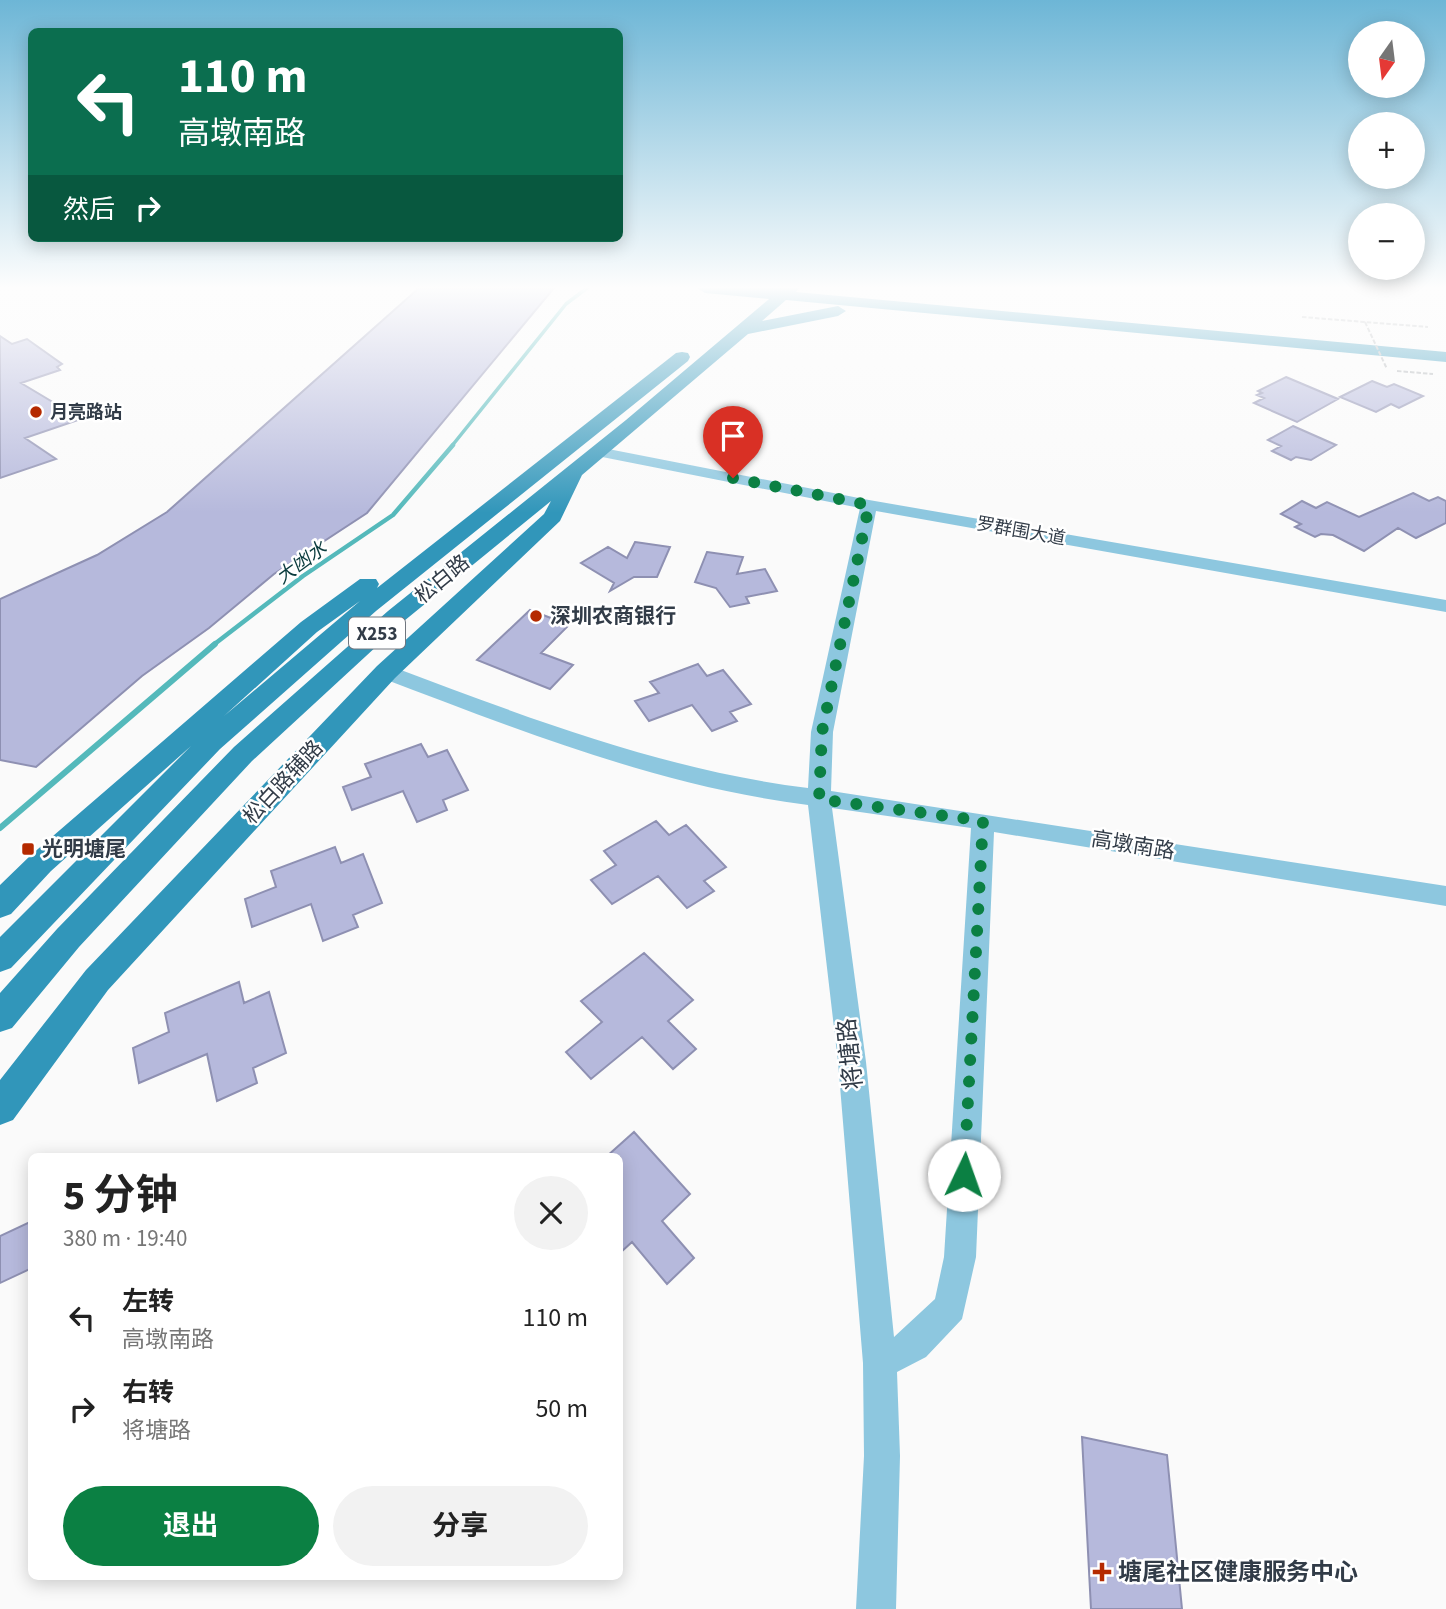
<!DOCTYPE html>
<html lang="zh">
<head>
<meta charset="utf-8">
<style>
	:root { --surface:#fff; --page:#f2f2f2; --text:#222; --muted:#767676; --accent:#0b8043 }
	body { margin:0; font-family:"Source Sans 3","Noto Sans SC",sans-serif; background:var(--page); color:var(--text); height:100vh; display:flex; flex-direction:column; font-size:26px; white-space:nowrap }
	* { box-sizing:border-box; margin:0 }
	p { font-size:23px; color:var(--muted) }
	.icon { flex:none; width:38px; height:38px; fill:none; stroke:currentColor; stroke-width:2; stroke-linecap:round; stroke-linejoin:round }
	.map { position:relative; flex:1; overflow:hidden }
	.sheet { position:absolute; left:28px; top:1153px; width:595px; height:427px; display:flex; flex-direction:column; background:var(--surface); border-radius:10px; box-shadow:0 4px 18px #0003 }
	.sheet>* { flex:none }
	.guide { position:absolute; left:28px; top:28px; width:595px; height:214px; border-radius:10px; box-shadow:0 4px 18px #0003; background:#0b6e4f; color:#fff; overflow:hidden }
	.needle { width:46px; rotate:194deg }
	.controls { position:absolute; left:1348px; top:21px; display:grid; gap:14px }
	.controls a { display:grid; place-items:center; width:77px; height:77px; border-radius:50%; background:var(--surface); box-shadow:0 4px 18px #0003; font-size:35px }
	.pin { position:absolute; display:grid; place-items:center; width:60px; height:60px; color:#fff; margin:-72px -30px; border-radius:50% 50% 50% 0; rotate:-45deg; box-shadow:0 0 7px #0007 }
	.pin .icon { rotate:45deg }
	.me { position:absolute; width:77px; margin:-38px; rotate:3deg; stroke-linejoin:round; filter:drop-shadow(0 0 5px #0008) }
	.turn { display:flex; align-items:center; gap:24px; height:147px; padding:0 35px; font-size:32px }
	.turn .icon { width:91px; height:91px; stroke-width:2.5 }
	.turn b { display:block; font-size:49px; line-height:60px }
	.then { display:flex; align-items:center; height:66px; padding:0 35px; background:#0003; gap:14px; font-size:26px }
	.round { display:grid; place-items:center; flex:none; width:74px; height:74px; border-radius:37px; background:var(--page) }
	.summary { display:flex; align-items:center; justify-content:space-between; height:119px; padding:0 35px }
	h1 { font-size:42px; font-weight:700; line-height:52px }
	.action { display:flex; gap:14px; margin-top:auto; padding:14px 35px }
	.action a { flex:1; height:80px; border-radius:42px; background:var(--accent); color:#fff; font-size:28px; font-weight:700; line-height:80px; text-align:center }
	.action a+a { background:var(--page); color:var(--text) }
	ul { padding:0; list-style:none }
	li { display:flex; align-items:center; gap:21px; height:91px; padding:0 35px }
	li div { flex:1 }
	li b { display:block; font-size:26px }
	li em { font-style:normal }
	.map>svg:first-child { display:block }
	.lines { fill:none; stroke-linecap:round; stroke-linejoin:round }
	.stream-far2 { stroke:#54b9bb; stroke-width:3.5 }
	.stream-far1 { stroke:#54b9bb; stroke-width:4.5 }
	.stream { stroke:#54b9bb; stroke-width:6 }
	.building { fill:#b6b9dc; stroke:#8e90b2; stroke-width:2 }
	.path { stroke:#acb0b4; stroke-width:2; stroke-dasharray:4.5 2; stroke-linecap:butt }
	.minor { fill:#8dc7df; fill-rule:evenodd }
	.major { fill:#3196ba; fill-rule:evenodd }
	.path-bridge { stroke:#acb0b4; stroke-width:2; stroke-dasharray:4.5 2; stroke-linecap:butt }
	.route { stroke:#0b8043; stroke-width:12; stroke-dasharray:0 21.6 }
	.poi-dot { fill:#b52a00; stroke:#fff; stroke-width:2.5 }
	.labels { text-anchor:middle; stroke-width:5; stroke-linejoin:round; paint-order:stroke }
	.far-poi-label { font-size:18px; font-weight:bold; fill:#323c48; stroke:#fff; text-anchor:start }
	.far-street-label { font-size:18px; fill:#323c48; stroke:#fff }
	.far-water-label { font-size:19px; font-style:italic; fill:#0a3b3d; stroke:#fff }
	.shield { fill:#fff; stroke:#70767f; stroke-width:2 }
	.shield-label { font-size:19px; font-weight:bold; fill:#323c48 }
	.street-label { font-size:21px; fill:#323c48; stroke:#fff }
	.poi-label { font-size:21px; font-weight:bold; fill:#323c48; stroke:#fff; text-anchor:start }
	.near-street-label { font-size:24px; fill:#323c48; stroke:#fff }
	.near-poi-label { font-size:24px; font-weight:bold; fill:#323c48; stroke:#fff; text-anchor:start }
</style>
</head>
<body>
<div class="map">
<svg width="1446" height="1609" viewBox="0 0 1446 1609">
	<rect width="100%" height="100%" fill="#fafafa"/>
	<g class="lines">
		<path class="stream-far2" d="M451,447L566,304L587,288"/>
		<path class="stream-far1" d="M212,646L303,576L393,515L453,445"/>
		<path class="stream" d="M0,828L215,644"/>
	</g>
	<path class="building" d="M419,288H554L367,513L274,574L209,628L142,676L36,767L0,760V599L97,555L167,512Z
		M0,336L12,344L27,339L62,364L57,367L60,370L21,383L81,419L25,438L56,459L0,478Z
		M1286,377L1338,399L1297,422L1254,403L1264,398L1257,395L1262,393L1258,391Z
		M1372,381L1387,387L1394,384L1423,396L1399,408L1391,404L1376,412L1340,397Z
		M1293,426L1336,445L1311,460L1296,457L1291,460L1272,451L1281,446L1268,440Z
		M1413,493L1429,501L1438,497L1446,501V523L1416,538L1398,528L1364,551L1333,535L1321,534L1315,537L1295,527L1301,524L1281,514L1302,501L1316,508L1327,502L1359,517Z
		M635,542L670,547L657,577H634L610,591L614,583L581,563L608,547L627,558Z
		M707,552L743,557L737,574L765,569L777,591L746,597L749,603L730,607L716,588L695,582Z
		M530,610L569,625L541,653L573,665L550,689L477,660Z
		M698,664L707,676L723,670L751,704L730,712L737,721L712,731L692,705L649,721L635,701L659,693L650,682Z
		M421,744L428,757L447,750L468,790L443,800L447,810L417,822L403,791L352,810L343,787L371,777L365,764Z
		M656,821L669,835L686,825L726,867L704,881L714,891L687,908L658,876L612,904L591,880L616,865L604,851Z
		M335,847L341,863L363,854L382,903L353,915L358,927L323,941L311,904L252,927L245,899L276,887L271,871Z
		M644,953L693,1000L668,1021L696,1049L673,1069L642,1037L591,1079L566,1052L602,1022L581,1001Z
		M239,982L244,1003L269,992L286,1053L253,1068L257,1083L217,1101L207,1054L139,1083L133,1048L169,1032L165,1013Z
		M634,1132L690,1194L662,1221L694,1258L667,1284L632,1242L620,1253V1157H606Z
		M32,1221V1268L0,1283V1236Z
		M1082,1437L1167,1455L1182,1609H1091Z"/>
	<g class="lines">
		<path class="path" d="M1302,317L1428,327
			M1397,371L1433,374"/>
		<path class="minor" d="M598,447L869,500L1446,600V612L876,511L833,732L831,791L1446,886V906L994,832L976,1257L962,1319L926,1357L897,1372L900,1456L896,1609H856L864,1456L863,1363L838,1062L808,805C658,786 519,730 379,677L376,672L379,667H393C529,718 663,770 808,788L811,732L860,508L592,455V449ZM832,808L971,828L944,1257L935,1299L894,1337L866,1062Z"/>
		<path class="major" d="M697,288H799L796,292L1446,352V362L786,300L762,321L838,306L846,311L838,316L748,334L582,475L560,521L395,678L108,990L13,1120L0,1125V1080L86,970L377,666L544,514L551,501L404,621L252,761L79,947L12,1028L0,1032V993L57,929L234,747L388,611L626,420L769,299L705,293Z
			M682,352L688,353L690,357L688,361L376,611L220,749L11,968L0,972V937L191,746L51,871L11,914L0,918V885L31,855L301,622L360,579H376L379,584L377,588L676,353ZM360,601L224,716L317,632Z"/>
		<path class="path-bridge" d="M1365,322L1387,369"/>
	</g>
	<linearGradient id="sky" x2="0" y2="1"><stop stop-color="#6db6d6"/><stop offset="0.56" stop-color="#fdfdfd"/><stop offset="1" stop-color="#fdfdfd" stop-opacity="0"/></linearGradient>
	<rect width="1446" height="513" fill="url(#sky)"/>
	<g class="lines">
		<path class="route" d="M733,478L869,505L822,732L819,799L983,821L964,1175"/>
	</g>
	<g class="poi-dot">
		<circle cx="36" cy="412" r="7"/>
		<circle cx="536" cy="616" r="7"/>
		<rect x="21" y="842" width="14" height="14" rx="3.5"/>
		<path d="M1098.5 1561.5h7v7h7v7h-7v7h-7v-7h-7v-7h7z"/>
	</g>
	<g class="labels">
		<g class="far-poi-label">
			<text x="50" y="418">月亮路站</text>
		</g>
		<g class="far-street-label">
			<text transform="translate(1021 531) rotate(10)" y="6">罗群围大道</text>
		</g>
		<g class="far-water-label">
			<text transform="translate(301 562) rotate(-36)" y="7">大凼水</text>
		</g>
		<rect class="shield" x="349" y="617.5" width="56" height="31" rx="5"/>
		<g class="shield-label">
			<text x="377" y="640">X253</text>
		</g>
		<g class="street-label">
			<text transform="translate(442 579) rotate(-39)" y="7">松白路</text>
			<text transform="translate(283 782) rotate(-47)" y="7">松白路辅路</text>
			<text transform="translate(1133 845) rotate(9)" y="7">高墩南路</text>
		</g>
		<g class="poi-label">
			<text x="550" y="623">深圳农商银行</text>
			<text x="42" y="856">光明塘尾</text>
		</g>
		<g class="near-street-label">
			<text transform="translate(850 1054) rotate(-96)" y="8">将塘路</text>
		</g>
		<g class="near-poi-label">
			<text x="1118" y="1580">塘尾社区健康服务中心</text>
		</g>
	</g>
</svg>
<div class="controls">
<a><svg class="needle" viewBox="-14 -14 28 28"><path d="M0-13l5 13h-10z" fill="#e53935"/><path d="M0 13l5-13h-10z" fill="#767676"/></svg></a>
<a>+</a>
<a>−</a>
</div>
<div class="pin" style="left:733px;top:478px;background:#d93025"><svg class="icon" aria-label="arrive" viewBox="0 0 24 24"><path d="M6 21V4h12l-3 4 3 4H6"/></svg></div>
<svg class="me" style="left:964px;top:1175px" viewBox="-20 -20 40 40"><circle r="19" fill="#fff"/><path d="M0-13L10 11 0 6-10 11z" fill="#0b8043"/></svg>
<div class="guide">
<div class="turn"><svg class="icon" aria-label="left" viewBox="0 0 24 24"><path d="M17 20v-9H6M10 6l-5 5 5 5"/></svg><div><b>110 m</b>高墩南路</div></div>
<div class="then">然后<svg class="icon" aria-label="right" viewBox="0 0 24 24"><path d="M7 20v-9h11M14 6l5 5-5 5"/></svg></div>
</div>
<section class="sheet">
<div class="summary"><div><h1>5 分钟</h1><p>380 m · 19:40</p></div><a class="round"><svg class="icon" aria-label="close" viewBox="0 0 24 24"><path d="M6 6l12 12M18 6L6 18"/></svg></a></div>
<ul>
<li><svg class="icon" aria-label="left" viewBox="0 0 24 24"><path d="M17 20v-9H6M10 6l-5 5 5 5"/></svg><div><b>左转</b><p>高墩南路</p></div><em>110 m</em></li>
<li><svg class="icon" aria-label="right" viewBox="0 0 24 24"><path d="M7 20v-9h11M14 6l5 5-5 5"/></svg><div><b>右转</b><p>将塘路</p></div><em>50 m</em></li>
</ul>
<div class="action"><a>退出</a><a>分享</a></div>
</section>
</div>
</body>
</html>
